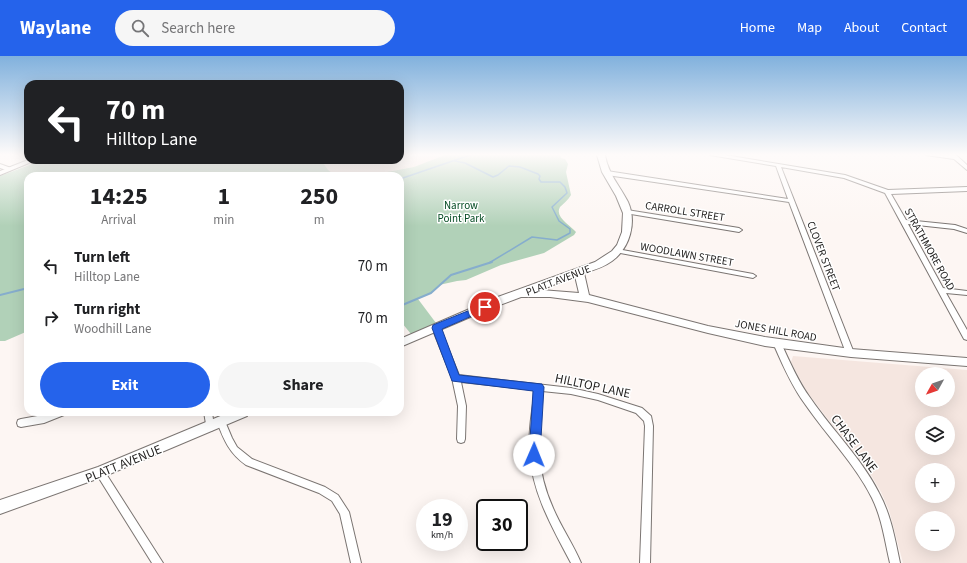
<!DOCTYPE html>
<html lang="en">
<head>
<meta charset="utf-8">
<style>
	:root { --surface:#fff; --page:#f6f6f6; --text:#202124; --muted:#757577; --accent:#2563eb }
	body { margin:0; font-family:"Source Sans 3",sans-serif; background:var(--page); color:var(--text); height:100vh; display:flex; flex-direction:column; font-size:15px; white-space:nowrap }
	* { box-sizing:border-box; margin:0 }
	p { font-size:13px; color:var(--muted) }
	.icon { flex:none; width:22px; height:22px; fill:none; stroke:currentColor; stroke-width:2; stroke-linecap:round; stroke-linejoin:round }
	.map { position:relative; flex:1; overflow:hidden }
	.side { position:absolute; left:24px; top:116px; width:380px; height:244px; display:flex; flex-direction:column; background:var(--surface); border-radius:12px; box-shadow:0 4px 16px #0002 }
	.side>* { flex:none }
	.guide { position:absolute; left:24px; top:24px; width:380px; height:84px; border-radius:12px; box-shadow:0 4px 16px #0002; background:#202124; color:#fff; overflow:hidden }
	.needle { width:26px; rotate:230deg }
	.tools { position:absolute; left:915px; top:311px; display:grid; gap:8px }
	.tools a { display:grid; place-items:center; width:40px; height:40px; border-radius:50%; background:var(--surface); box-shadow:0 4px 16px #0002; font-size:20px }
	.speed { position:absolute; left:416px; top:443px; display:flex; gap:8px; font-size:20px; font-weight:700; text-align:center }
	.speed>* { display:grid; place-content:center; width:52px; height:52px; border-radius:50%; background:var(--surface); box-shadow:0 4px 16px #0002; line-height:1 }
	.speed small { font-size:10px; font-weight:400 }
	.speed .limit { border:2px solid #111; border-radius:6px; background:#fff; color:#111 }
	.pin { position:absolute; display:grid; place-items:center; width:34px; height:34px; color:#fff; margin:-17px; border:2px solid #fff; border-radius:50%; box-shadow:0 1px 4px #0007 }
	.me { position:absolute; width:44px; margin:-22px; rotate:1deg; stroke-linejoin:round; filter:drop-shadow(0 0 3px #0008) }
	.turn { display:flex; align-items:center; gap:14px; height:84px; padding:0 16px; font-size:18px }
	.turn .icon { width:52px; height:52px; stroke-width:2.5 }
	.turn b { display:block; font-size:28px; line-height:34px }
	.eta { display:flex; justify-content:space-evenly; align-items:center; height:68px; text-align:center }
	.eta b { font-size:24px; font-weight:700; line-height:28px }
	.primary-button { display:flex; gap:8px; margin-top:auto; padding:8px 16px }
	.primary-button a { flex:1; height:46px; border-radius:24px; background:var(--accent); color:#fff; font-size:16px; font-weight:700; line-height:46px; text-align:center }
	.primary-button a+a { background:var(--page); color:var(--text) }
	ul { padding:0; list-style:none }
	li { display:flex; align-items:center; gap:12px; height:52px; padding:0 16px }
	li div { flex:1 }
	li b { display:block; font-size:15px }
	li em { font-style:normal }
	header { display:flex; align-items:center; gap:24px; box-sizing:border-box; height:56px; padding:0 20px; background:var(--accent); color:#fff }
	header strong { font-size:19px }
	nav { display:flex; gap:22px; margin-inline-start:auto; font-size:14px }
	.search { width:280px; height:36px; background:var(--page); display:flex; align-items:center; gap:10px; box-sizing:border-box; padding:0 14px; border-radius:22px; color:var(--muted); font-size:15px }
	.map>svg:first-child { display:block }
	.built { fill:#f5e6e0; fill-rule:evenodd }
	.green { fill:#b1d1b8 }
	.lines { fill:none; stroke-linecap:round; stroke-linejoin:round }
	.stream-far1 { stroke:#86adcd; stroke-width:1.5 }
	.stream { stroke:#86adcd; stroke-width:2 }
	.minor-casing { stroke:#7b7572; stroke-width:2 }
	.tertiary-casing { stroke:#7b7572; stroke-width:2 }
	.secondary-casing { stroke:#7b7572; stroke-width:2 }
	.minor { fill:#fff; fill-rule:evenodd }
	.tertiary { fill:#fff; fill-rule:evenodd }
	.secondary { fill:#fff; fill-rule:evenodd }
	.route { fill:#2563eb; stroke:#184099 }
	.labels { text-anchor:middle; stroke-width:3; stroke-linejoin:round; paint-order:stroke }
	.park-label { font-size:11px; fill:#054c24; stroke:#fff }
	.street-label { font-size:11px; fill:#262423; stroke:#fff }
	.near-street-label { font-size:13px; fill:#262423; stroke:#fff }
</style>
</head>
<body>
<header>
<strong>Waylane</strong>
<div class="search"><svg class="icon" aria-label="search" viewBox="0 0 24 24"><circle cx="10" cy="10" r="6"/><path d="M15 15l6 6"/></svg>Search here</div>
<nav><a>Home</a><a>Map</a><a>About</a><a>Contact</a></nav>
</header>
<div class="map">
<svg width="967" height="507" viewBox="0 0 967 507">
	<rect width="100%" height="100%" fill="#fdf6f3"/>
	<path class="built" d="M400,99H499L400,120H323L311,104H400Z
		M793,300L967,314V507H903L889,454L881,436L871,419L807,336L791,306ZM922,318H948V344H922ZM922,366H948V392H922ZM922,414H948V440H922ZM922,462H948V488H922Z"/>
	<path class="green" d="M445,99H560L561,102L565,103L568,108L566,116L571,139C568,144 564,147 560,151C554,161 571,170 576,176L574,179L544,197L501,209L466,224L457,225L439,229L431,237L418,243L436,267L411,278L402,267H400V120H366L414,111Z
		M43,104H321L328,114L336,120H28V275L5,285H0V120Z"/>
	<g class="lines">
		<path class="stream-far1" d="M455,105L465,107L493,121L498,119L509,110L520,111L538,118L540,120L539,123L541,126H560L565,131L567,137L552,151L559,165L570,173V177L557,184L532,181L489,207
			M400,123L470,99"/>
		<path class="stream" d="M0,239L28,232
			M400,250L431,237L451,219L492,206"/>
		<defs>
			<path id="minor" d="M710,99H725L845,119L888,134L967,131V135L891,138L906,164L955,169L967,173V177L954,173L908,168L943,232L967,235V239L946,237L967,274V284L964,283L885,137L844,122L781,111L854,297L853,299H847L846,297L789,146L607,119L604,117L607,115L788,143L776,110Z
				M926,99H956L967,109V114L954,103Z
				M0,108L11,112L12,113L9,115L0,112Z
				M627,154L739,172L742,174L739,176L625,157L624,156Z
				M617,193L753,218L756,220L753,222L615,196L614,195Z
				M436,269L439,270L440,272L459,319L571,332L598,338L642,352L651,360L653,370L650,507H640L645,370L644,365L636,357L598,344L571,338L542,335C537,378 535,412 553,452C561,471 573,488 581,507H571C553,473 532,437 530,398C528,377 532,355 535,334L461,326L466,350L465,383L464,386L461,387L458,386L457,383L458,350L452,322L432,272L433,270Z
				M778,286L781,287C790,306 798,326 811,343C833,375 862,403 879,437C891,459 895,483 900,507H890C885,486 882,462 872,442C855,408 827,380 805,348C792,330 783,310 774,289L775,287Z
				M52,356H65L64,359L44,367L21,371L18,370L17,367L18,364L21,363L43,359Z
				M204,356H212L214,371L213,374L210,375L207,374Z
				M221,362L224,363L232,382L237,391L252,403L325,431L338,439L349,456L361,507H351L340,458L332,445L319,437L246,409C229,397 224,384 217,366L218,363Z
				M100,412L103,413L163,507H152L97,419L96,416L97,413Z"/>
			<path id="tertiary" d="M28,104H36L0,119V115Z"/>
			<path id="secondary" d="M597,99H605C608,118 620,130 628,146C637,166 630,192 612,205C604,211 594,214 584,217L589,239L708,270L765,281L851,293L967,302V310L851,301L765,290L708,277L588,246L550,241H521L489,253L400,291V283L495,242L595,206L612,195L617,189L622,176L623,157L616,140L602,116ZM575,220L579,237L541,234Z
				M230,356H249L247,360L105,420L0,458V444L98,411Z"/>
		</defs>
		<use href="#minor" class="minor-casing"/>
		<use href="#tertiary" class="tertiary-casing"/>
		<use href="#secondary" class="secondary-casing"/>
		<use href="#minor" class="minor"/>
		<use href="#tertiary" class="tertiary"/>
		<use href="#secondary" class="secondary"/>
	</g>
	<linearGradient id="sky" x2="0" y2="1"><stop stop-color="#81b1dd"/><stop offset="0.58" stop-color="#fefbfa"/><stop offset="1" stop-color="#fefbfa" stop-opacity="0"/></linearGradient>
	<rect width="967" height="170" fill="url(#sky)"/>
	<path class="route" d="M485,248L488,249L490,251L488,253L442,273L459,319L542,328L544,331L540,399L538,402L534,404L530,402L529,399L533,335L452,325L432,272L433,269Z"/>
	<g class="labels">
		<g class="park-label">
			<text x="461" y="153">Narrow<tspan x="461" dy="13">Point Park</tspan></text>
		</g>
		<g class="street-label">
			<text transform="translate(685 155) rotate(9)" y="4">CARROLL STREET</text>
			<text transform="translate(930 193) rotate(61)" y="4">STRATHMORE ROAD</text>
			<text transform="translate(687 198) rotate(10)" y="4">WOODLAWN STREET</text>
			<text transform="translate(824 200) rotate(69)" y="4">CLOVER STREET</text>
			<text transform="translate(558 224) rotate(-21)" y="4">PLATT AVENUE</text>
			<text transform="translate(776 274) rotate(10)" y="4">JONES HILL ROAD</text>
		</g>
		<g class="near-street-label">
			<text transform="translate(593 329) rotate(12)" y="5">HILLTOP LANE</text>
			<text transform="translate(855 387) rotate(53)" y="5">CHASE LANE</text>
			<text transform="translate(123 407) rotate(-22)" y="5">PLATT AVENUE</text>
		</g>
	</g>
</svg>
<div class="tools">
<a><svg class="needle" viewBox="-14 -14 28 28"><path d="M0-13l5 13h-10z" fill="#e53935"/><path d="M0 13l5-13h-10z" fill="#757577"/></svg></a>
<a><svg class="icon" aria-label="layers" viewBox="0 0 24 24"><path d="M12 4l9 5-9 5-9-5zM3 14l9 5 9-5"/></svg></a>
<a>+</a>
<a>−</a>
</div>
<div class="speed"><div>19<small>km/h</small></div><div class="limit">30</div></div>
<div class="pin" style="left:485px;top:251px;background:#d93025"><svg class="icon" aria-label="arrive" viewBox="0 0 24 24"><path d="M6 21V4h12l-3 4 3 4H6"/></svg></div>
<svg class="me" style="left:534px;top:399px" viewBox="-20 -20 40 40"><circle r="19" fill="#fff"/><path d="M0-13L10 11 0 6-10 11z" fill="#2563eb"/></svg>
<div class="guide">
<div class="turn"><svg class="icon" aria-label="left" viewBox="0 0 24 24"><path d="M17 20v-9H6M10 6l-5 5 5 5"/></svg><div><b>70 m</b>Hilltop Lane</div></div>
</div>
<section class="side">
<div class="eta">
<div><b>14:25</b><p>Arrival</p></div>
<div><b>1</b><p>min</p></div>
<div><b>250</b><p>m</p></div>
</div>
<ul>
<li><svg class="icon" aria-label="left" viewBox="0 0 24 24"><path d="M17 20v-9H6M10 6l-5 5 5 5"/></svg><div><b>Turn left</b><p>Hilltop Lane</p></div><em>70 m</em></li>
<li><svg class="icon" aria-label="right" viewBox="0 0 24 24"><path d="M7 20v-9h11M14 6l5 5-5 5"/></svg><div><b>Turn right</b><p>Woodhill Lane</p></div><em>70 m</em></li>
</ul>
<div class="primary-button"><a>Exit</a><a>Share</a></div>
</section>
</div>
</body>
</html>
